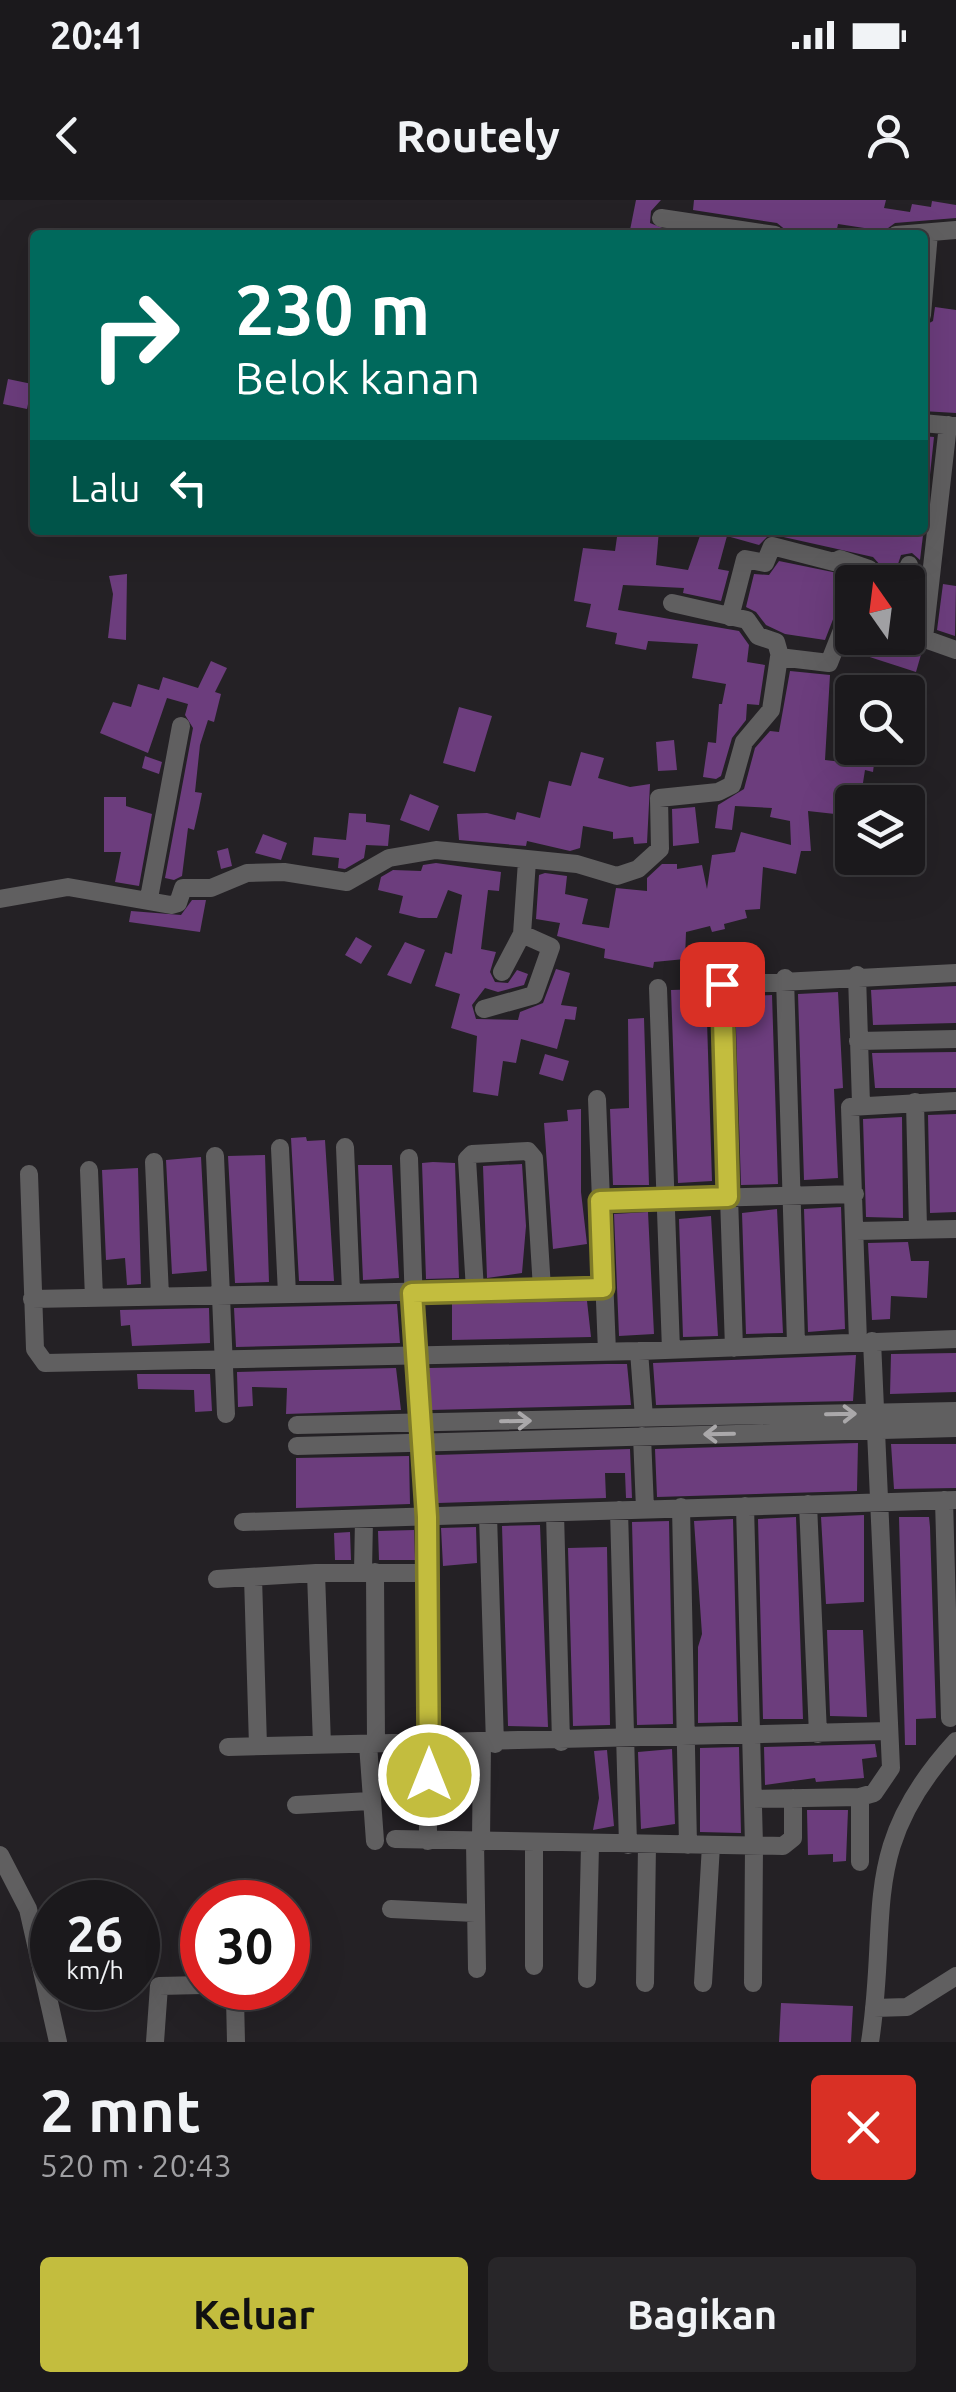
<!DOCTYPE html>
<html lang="id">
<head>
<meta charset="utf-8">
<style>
	:root { --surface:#1b191c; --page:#282629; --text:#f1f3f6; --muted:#a0a0a3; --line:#39383b; --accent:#c3bd3e }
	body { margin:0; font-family:Ubuntu,sans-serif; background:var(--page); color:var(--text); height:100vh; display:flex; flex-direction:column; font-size:38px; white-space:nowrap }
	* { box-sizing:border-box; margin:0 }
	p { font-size:32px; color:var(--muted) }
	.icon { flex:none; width:55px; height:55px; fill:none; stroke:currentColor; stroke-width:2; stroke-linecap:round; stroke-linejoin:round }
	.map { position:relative; height:1842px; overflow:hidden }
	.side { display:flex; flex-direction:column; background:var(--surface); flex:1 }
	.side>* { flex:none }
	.banner { position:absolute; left:30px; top:30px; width:898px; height:305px; border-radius:10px; box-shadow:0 10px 40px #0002,0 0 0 2px var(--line); background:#00695c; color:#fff; overflow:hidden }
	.needle { width:65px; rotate:346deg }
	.fabs { position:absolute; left:835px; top:365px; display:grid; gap:20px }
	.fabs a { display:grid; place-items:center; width:90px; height:90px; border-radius:10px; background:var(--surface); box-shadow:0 10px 40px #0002,0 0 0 2px var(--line); font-size:50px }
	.speed { position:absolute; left:30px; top:1680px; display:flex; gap:20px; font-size:50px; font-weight:700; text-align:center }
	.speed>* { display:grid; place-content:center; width:130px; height:130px; border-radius:50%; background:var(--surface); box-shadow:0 10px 40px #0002,0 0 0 2px var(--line); line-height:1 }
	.speed small { font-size:25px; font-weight:400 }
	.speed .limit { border:15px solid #d22; background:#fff; color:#111 }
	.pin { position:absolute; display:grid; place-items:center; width:85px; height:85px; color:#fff; margin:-42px; border-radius:20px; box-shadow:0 5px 15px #0006 }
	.me { position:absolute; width:110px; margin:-55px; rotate:0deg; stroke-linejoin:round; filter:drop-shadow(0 0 8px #0008) }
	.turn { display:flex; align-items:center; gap:35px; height:210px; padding:0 40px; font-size:45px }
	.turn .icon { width:130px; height:130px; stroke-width:2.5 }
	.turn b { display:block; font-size:70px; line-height:85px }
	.then { display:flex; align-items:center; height:95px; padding:0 40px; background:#0003; gap:20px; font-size:38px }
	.round { display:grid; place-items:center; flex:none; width:105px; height:105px; border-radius:10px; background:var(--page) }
	.overview { display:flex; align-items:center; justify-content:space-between; height:170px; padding:0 40px }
	h1 { font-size:60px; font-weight:600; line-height:75px }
	.cta { display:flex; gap:20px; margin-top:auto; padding:20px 40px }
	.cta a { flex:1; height:115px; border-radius:10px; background:var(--accent); color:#111; font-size:40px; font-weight:600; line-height:115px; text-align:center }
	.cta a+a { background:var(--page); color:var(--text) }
	.status { display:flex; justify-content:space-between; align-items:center; height:70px; padding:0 50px; background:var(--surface); direction:ltr }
	.status svg { height:28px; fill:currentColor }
	header { display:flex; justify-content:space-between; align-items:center; height:130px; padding:0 40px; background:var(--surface); font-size:45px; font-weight:600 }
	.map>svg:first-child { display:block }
	.building { fill:#6c3d7d }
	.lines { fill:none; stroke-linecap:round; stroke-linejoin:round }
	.minor { stroke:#605f60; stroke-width:18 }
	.oneway { stroke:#aaa8aa }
	.route-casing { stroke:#7f7b28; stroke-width:25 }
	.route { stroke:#c3bd3e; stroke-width:18 }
</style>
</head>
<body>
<div class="status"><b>20:41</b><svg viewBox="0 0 49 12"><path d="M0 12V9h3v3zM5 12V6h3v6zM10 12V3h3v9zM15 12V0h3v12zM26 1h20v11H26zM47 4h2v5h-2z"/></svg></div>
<header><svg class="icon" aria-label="back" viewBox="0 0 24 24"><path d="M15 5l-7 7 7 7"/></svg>Routely<svg class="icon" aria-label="person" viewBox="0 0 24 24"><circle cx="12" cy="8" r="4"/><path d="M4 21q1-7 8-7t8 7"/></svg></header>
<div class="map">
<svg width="956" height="1842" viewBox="0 0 956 1842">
	<rect width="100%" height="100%" fill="#242125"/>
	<path class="building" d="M636,0H661L651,11L650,23L680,35H629Z
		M694,0H886L884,8L910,12L912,4L931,7L932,1L956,5V18L895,23L884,31L838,24L836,34L787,31L777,23L693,10Z
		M935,107L956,110V213L922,211V127L933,121Z
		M8,179L32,184L27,209L3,204Z
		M922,236L934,237L927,303H922Z
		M924,327L920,360L912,353L901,355L892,382H877L881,366L873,357L770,334L759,345L727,336L718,369L729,371L721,401L683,393L684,388L623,385L618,410L739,431L749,445L747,462L765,465L759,505L747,504L746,520L732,538L721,576L716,579L703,577L708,542L716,543L719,504H722L726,484L692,478L698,444L648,441L646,450L615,444L617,433L586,427L591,404L574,401L583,348L615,351L618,330H659L656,365L688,370L702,330Z
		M779,361L852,376V401L837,409L825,440L785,434L766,425L756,412L746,407L754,374L769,375Z
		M127,374L126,440L108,438L113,394L109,376Z
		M918,378L913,422L908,421V394Z
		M943,384L956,386L955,436L937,430Z
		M853,438H897L922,451L916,472L848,450Z
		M211,461L227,468L215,492L221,494L214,522L208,520L200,545L195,592L202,593L199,608L194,630L188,628L182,676L174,680L165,678L193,528L185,515L188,504L167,498L148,553L100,533L113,502L131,507L138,484L159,490L163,477L198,488Z
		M790,471L830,475L825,560L842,562L843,548H876L873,572L865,570L860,602H852V638L833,635L835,614L808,611L811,651H801L796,674L763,667L760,709L745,710L747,718L724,724L725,729L712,732L710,726L686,732L685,759L654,762L653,768L604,758L605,749L557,736L560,723L536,719L539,675L545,673L567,676L565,694L588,699L582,724L609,728L616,688L647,691V678L662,664H677V669L702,665L707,689L712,655L735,652L741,632L791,645L790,621L770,617L772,608L735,606L732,630L715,628L718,605L744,589L755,548L770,531L779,532Z
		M852,476L890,478L888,492H850Z
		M459,507L492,516L475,572L443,563Z
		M674,540L677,570L658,571L656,542Z
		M581,552L604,558L598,578L630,587L650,584L647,643L634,644L633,637L613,639V632L583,626L580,648L570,651L527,641L526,646L459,640L457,614L487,613L515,620L517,612L540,618L549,581L571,586Z
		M145,556L162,562L159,574L142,568Z
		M410,594L439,606L429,631L400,620Z
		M104,597H126V606L152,614L139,686L115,682L121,652H104Z
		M695,607L699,643L673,646L672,609Z
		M349,613L366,614V622L390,625L388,646L366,645L364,658L345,669L338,668L339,658L312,655L314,637L346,640Z
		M263,634L287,643L281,660L255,653Z
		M228,648L232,666L221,669L217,651Z
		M436,663L501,672L499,691L488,690L481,749L496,752L490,772L495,782L508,783L517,770L528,774L524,785L498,792L485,788L472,805L476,819L518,820L520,812L543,803L556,769L570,773L561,805L577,807L575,820L565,819L557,849L521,839L516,863L503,861L498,896L473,892L477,836L451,828L460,794L435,786L445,752L452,754L462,695L448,690L437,718H419L399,713L403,696L378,690L381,677L393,670L421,671L423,665Z
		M192,700H206L200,732L129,722L131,711L181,715Z
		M356,737L372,746L361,764L345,755Z
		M405,742L425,750L411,784L387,775Z
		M956,786V823L873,825L871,790Z
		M706,789L712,981L678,983L671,790Z
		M838,792L843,888L834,889L838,978L804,980L798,794Z
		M772,795L778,984L741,985L735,797Z
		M644,818L649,985H613L610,909L629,908L628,819Z
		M956,852V888H875L872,853Z
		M545,854L569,861L563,881L539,874Z
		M581,909V992L587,1044L553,1049L544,923L568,921L567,910Z
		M956,914V1012L930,1013L928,915Z
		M902,917L903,1018L866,1017L863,919Z
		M306,937L307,941L325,940L334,1081H299L291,938Z
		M265,955L269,1082L235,1083L228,956Z
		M201,957L207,1071L172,1074L166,960Z
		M433,962L455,963L459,1078L426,1079L422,963Z
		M522,964L526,1026L522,1073L487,1078L483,966Z
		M358,965H392L399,1078L363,1080Z
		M138,968L141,1084L127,1085L125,1058L106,1060L102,970Z
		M841,1007L845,1129L808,1132L804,1009Z
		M777,1009L783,1133L746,1134L742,1013Z
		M648,1012L654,1134L619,1136L614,1014Z
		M711,1016L718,1136L683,1137L679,1019Z
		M908,1042L911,1061H929L927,1098L891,1096L890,1119L872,1120L868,1043Z
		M587,1101L591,1137L452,1140V1104Z
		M397,1104L400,1143L236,1147L234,1108Z
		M209,1108L210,1143L132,1146L130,1125L121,1126L120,1110Z
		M956,1153V1192L890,1194L891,1154Z
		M856,1155L853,1201L656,1205L653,1163Z
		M607,1164H627L631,1205L430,1210L429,1168Z
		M396,1168L401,1210L286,1214L287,1188L252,1187L253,1206L238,1207L237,1172Z
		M137,1174H210L212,1211L195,1212L194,1190L138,1189Z
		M858,1243L857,1291L657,1297L655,1249Z
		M891,1244H956V1288L894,1289Z
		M630,1249L632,1298H626L625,1273H605L606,1298L438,1303L435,1255Z
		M409,1256L410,1304L296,1308V1258Z
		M864,1315V1402L826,1404L821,1317Z
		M796,1317L803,1519H763L758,1319Z
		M899,1317H929L930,1327L936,1518L916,1519V1545H905Z
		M733,1319L738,1522L698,1523V1447L702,1434L694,1321Z
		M669,1321L673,1524L637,1525L632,1322Z
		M540,1325L548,1527L508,1526L502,1326Z
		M476,1327L477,1363L443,1366L441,1328Z
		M414,1330L415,1360H379L378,1331Z
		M350,1332L351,1360H335L334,1333Z
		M607,1347L610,1525L573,1526L568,1348Z
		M827,1430H863L867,1517L830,1516Z
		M875,1544L877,1557L862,1559L864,1578L816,1582L815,1578L765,1585L764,1547Z
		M739,1547L741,1633L700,1632V1548Z
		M672,1549L675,1624L641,1629L638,1552Z
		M607,1550L614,1626L593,1630L599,1598L594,1551Z
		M807,1610H848L846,1661L833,1662V1654L808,1655Z
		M781,1803L853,1806L851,1842H779Z"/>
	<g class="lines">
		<path class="minor" d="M661,18L775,35
			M896,35L956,30
			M922,115L929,33
			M922,223L956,226
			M904,382L909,365
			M672,403L747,420L758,436L776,442L780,456
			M730,417L745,359L765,363L772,346L834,362L840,359L869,369L863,382
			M908,433L956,450
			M924,438L948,225
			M149,698L181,526
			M0,699L68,687L171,705L178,703L183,688H211L247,673L284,672L347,682L389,658L436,650L577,664L617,676L638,669L660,649L659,598L718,592L732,585L744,542L771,510L779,457L829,463L848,415L852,413
			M502,772L522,734L527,661
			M857,775L861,904
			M785,778L796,1144
			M658,788L671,1150
			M484,809L534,795L551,747L522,734
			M858,841L956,839
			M597,899L607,1152
			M915,902L918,1029
			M345,947L351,1093
			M280,948L287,1094
			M215,956L226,1214
			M409,958L418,1223L427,1317L428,1641
			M154,962L160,1096
			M89,970L94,1098
			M29,974L35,1149L45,1163L639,1151L956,1139
			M600,1001L855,994
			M856,1031L956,1029
			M475,1090L467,959L472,954L528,951L534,958L542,1089
			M32,1099L603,1088
			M858,1142L850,907L956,901
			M734,1148L722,785L956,773
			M639,1151L644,1218
			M297,1225L956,1211
			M642,1236L645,1309
			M297,1246L956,1228
			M944,1300L950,1518
			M808,1304L818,1534
			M745,1306L754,1645L753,1783
			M681,1307L688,1645
			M619,1310L628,1645
			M555,1313L561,1542
			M488,1315L495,1544
			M243,1322L956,1300
			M363,1372L364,1319
			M375,1372L376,1543
			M316,1373L322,1545
			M253,1377L258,1546
			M217,1379L316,1373H428
			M368,1544L375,1641
			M228,1547L889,1531
			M860,1597V1662
			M753,1599L860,1597L874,1593L891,1568L872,1141
			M296,1605L370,1601
			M395,1639L783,1646L793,1638V1598
			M475,1642L477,1769
			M481,1642L482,1543
			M0,1655L28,1709L58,1842
			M391,1709L475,1713
			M534,1766V1645
			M587,1779L590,1645
			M645,1783L647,1645
			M703,1783L711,1645
			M230,1788L235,1798L236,1842
			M874,1808L907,1807L956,1776
			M155,1842L159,1786L202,1785
			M870,1842C890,1713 857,1649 956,1541"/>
	</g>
	<defs><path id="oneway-shaft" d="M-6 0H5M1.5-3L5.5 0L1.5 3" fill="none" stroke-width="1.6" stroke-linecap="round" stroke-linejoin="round" transform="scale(2.5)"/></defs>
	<g class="oneway">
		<use href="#oneway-shaft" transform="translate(841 1214) rotate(-1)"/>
		<use href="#oneway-shaft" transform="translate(516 1221) rotate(-1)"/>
		<use href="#oneway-shaft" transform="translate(719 1234) rotate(179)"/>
	</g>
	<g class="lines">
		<defs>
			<path id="route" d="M429,1575L427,1317L412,1093L603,1088L600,1001L728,997L722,784"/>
		</defs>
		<use href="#route" class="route-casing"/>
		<use href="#route" class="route"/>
	</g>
</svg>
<div class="fabs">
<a><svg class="needle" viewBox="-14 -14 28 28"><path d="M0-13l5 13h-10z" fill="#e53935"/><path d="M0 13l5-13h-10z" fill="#a0a0a3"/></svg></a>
<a><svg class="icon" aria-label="search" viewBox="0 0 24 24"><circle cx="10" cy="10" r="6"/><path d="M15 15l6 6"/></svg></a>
<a><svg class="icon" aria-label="layers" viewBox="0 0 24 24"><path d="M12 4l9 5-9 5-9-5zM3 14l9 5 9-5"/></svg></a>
</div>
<div class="speed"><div>26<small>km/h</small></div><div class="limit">30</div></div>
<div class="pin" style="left:722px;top:784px;background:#d93025"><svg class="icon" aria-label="arrive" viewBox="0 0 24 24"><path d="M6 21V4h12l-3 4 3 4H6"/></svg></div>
<svg class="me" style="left:429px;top:1575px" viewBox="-20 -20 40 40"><circle r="17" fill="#c3bd3e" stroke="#fff" stroke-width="3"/><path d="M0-11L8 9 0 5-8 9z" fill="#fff"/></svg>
<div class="banner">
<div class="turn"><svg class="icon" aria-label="right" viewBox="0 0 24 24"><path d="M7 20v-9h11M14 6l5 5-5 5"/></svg><div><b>230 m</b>Belok kanan</div></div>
<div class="then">Lalu<svg class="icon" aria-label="left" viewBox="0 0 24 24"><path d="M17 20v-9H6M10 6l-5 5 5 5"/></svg></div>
</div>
</div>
<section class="side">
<div class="overview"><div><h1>2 mnt</h1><p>520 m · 20:43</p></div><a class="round" style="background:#d93025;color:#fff"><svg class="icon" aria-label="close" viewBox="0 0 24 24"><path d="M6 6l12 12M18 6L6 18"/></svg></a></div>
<div class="cta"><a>Keluar</a><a>Bagikan</a></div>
</section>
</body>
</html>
